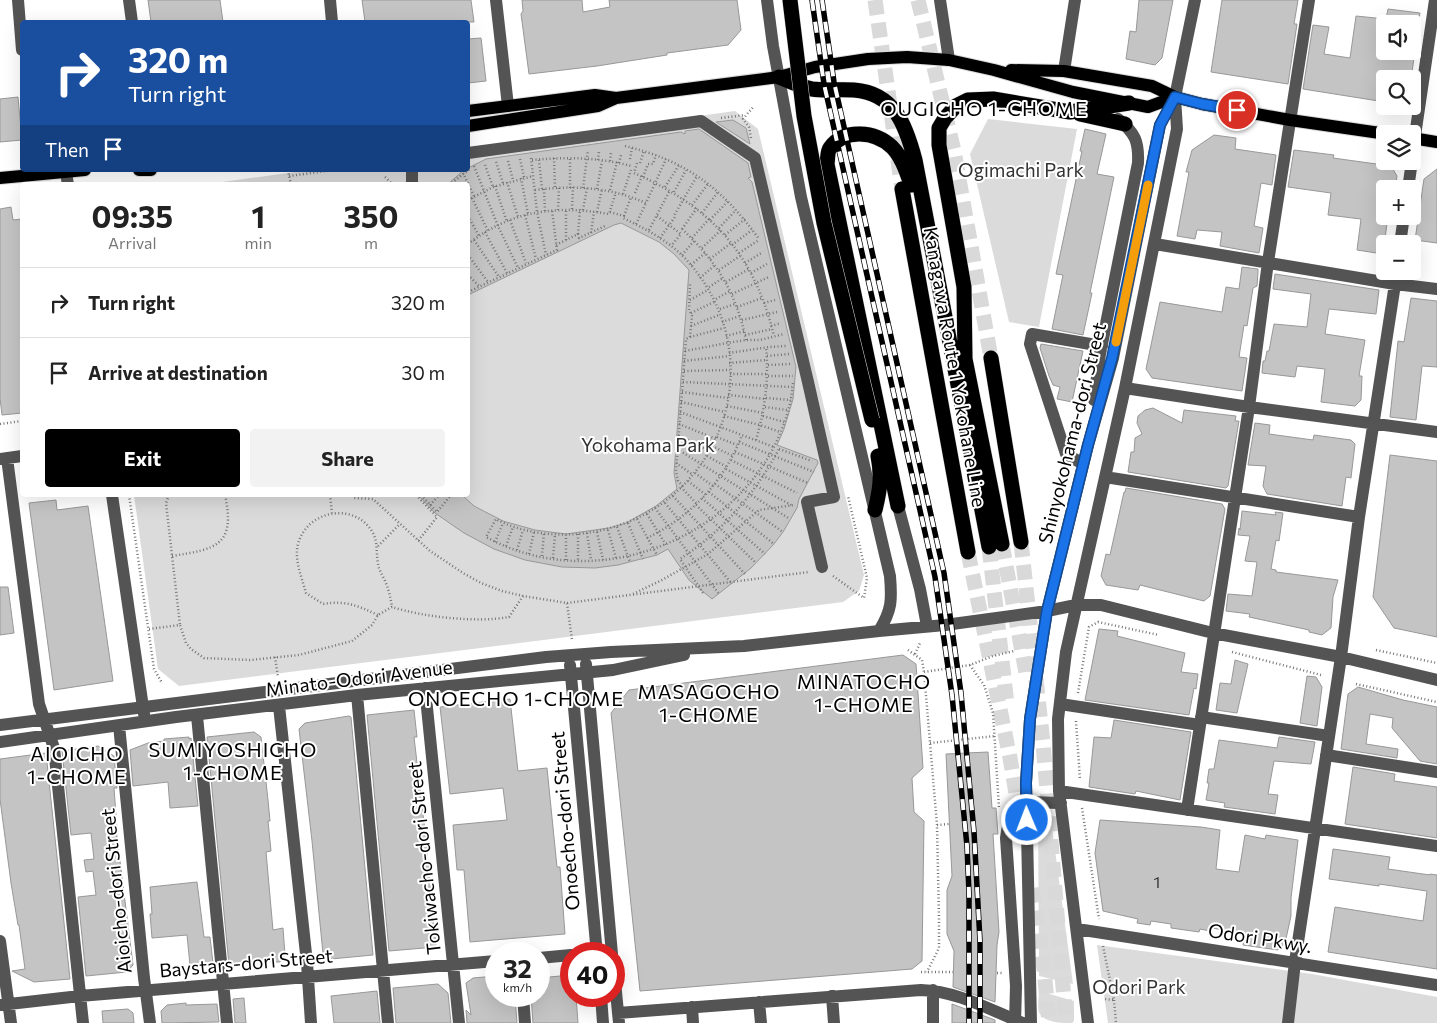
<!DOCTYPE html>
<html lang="en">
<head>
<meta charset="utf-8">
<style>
	:root { --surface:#fff; --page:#f2f2f2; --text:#222; --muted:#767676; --line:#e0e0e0; --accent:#000 }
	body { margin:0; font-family:Commissioner,sans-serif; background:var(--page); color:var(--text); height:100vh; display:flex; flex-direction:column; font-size:19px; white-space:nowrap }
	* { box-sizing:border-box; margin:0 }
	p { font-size:16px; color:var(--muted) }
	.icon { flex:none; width:28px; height:28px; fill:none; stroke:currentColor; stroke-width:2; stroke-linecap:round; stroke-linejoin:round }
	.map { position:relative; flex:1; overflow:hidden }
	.side { position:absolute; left:20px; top:182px; width:450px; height:315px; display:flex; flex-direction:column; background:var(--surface); border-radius:5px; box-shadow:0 5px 20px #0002 }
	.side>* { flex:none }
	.guide { position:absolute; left:20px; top:20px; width:450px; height:152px; border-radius:5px; box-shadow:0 5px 20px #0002; background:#1a4fa0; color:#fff; overflow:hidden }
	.tools { position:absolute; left:1376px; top:15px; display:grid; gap:10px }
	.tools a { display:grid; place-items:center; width:45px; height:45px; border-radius:5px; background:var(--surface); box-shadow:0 5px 20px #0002; font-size:25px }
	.speed { position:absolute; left:485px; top:942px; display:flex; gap:10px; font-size:25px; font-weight:700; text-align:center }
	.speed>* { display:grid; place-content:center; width:65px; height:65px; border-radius:50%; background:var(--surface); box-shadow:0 5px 20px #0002; line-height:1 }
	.speed small { font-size:12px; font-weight:400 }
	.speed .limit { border:8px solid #d22; background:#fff; color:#111 }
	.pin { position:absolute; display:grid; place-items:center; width:42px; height:42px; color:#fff; margin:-21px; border:2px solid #fff; border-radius:50%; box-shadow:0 1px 5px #0007 }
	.me { position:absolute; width:55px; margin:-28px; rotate:359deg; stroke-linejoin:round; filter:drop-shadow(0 0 4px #0008) }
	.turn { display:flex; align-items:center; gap:18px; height:105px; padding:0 25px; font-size:22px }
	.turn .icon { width:65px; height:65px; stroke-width:2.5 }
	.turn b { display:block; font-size:35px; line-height:42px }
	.then { display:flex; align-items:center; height:48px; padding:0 25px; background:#0003; gap:10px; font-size:19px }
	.eta { display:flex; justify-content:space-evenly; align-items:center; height:85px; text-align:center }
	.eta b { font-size:30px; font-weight:700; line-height:35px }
	.action { display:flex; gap:10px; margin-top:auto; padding:10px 25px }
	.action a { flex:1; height:58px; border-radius:5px; background:var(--accent); color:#fff; font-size:20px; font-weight:700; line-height:58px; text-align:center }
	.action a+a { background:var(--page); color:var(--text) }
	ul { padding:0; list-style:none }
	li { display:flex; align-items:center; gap:15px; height:70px; padding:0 25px; border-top:1px solid var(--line) }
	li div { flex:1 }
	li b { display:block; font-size:19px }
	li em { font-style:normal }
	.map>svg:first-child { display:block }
	.green { fill:#dbdbdb }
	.building { fill:#c4c4c4; stroke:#989898 }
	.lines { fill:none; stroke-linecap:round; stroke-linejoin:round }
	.highway-tunnel { stroke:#d9d9d9; stroke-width:15; stroke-dasharray:15 8; stroke-linecap:butt }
	.major-casing { stroke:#dbdbdb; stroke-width:14 }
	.highway-casing { stroke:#dbdbdb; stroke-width:16 }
	.path { stroke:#767676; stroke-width:2.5; stroke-dasharray:1 2.5; stroke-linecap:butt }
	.minor { stroke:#545454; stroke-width:12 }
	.major { stroke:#000; stroke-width:12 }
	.highway { stroke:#000; stroke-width:15 }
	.rail-casing { stroke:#000; stroke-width:5.5 }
	.rail { stroke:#fff; stroke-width:4; stroke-dasharray:11; stroke-linecap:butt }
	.highway-bridge-casing { stroke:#dbdbdb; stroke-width:16; stroke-linecap:butt }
	.highway-bridge { stroke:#000; stroke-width:15 }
	.route-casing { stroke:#114b97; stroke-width:12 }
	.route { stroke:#1a73e8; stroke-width:9 }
	.slow { stroke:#f59e0b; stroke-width:9 }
	.labels { text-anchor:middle; stroke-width:4; stroke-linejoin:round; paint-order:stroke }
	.number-label { font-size:16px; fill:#313131 }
	.park-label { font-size:19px; fill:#323232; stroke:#fff }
	.street-label { font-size:19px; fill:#000; stroke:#fff }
	.neighbourhood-label { font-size:20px; letter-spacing:1px; fill:#000; stroke:#fff }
</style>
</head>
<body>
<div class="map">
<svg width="1437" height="1023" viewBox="0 0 1437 1023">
	<rect width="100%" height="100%" fill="#fff"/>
	<path class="green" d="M735,111L758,129L864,575L859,591L843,602L179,686L158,669L134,495H468V185H201L309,170H468V148Z
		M988,119L1077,129L1039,327L1009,322L970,154Z
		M1038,810H1048L1050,813L1073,984L1039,976Z
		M1097,945L1312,974L1437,997V1023H1108Z
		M1039,991L1074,1001V1021L1072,1023C1062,1023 1043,1023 1039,1012C1037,1006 1039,997 1039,991Z"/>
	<path class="building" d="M148,0H220L223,22H151Z
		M362,0H471L474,22H365Z
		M522,0H582L583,12L610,7L609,0H737L741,30L728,45L667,53V55L597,66L529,74L521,14L523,11Z
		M1139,0H1173L1162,58L1155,65L1126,59L1130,31L1136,32Z
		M1222,0H1298L1294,24H1297L1288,84L1211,72Z
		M1388,9L1420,13L1418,24H1385Z
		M1356,16L1385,19V51H1415L1411,79H1385V102L1303,89L1313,25L1329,27L1324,54L1350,58Z
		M481,38L486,81L468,83V39Z
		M18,97L22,140L0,142V99Z
		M733,120L746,128L750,144L716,122Z
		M699,129L748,163L751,177L748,178L752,182L796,367L793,399L784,429L777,445L817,460L818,463L799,499L797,508L783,532L774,544L751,568L712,599L689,580L668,549L657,555L637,560L618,565L595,568L562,567L525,560L494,549L464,533L435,513L418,495H462L474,506L503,521L535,530L566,534L609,528L626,523L656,506L677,489L674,473L689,270L674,254L659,242L621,223L614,225L468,295V185H447L464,170H468V168L486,159L681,132L685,134V131Z
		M1085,129L1106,134L1097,174L1114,177L1090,293H1092L1083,335L1052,329L1063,275L1056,274L1082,151H1080Z
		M1214,135L1236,138L1235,149L1276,155L1272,185L1261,183L1254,226L1263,228L1259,253L1220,246L1222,232L1197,230L1195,239L1177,236L1189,172H1186L1192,150Z
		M1294,150L1334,155L1333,158L1391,166L1397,176L1395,189H1385V216H1388L1383,254L1357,250L1361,219L1328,215L1331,193L1288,187Z
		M1437,169V243L1415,240L1424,179Z
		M11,207L13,220L22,219V413L2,415L0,398V209Z
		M1242,267L1258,269V272L1257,286L1253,288L1247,326L1244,325L1239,357L1247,358L1242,391L1152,378L1146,369L1160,302L1222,312L1226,287L1239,289Z
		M1275,274L1379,290L1376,314L1329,309L1325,334L1365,340L1359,376H1362L1361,400L1355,406L1321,402L1325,369L1297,366L1295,377L1262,373L1263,361H1265L1267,351H1269L1274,324L1307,327L1310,302L1311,294L1273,289Z
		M1411,298L1437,301V367L1422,366L1416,420L1390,417L1398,341L1404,342Z
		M1041,344L1083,351L1072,402L1057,399L1060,387L1053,385L1049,376L1040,348Z
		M1153,408L1182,423L1184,410L1236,416L1235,421H1239L1228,486L1226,488L1128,472L1131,452H1134L1135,438L1142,434L1137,423L1138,416L1145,410Z
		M1255,423L1270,425L1269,434L1313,440L1314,435L1351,440L1355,444L1351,478L1346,477L1342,506L1267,494L1263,486L1266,466L1248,465Z
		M1390,455L1437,461V637L1394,628L1373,597Z
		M1126,488L1222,504L1225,509L1210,596L1204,601L1140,585L1138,590L1106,585L1101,576L1106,554L1110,555L1124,492H1125Z
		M56,500L57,510L88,506L113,681L54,690L29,503Z
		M1242,511L1276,515L1275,512L1283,513L1279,541L1276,540L1271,569L1276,570V572L1338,580L1333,597L1331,628L1322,635L1309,632V630L1249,617L1250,614L1226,611L1228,594L1252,596L1257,562L1245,561L1250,536L1238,535L1239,528L1240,530Z
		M0,587H8L14,633L0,635Z
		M1099,629L1118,631L1117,636L1185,653L1181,672L1198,674L1196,689L1194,688L1189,715L1085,700Z
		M903,655L916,664L923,768L912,778L914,812L924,821L922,961L912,969L640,991L611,713L629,690Z
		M1235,660L1248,664L1237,713L1216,710L1220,683L1231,684Z
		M1307,676L1316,677L1322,687L1317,726L1300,723Z
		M1358,687L1403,700L1437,707V764L1420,761L1392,728L1393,718L1370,714L1366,744L1398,749L1397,758L1341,749L1348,694Z
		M510,699L518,771L547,768L557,867H560L565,934L470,942L464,870H457L453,825L507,820L503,788L450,794L440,707Z
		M414,710L417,737H414L425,831L436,947L389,951L367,715Z
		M349,716L351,717L373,955L331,959L323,954L312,841L299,729L305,723Z
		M1114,720L1191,732L1180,800L1136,791L1135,794L1089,787L1094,737L1111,738Z
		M254,732L261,737L268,800L270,821H268L271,851L266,852L273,930L283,928L285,955L280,962H270V961L229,965L207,737Z
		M189,737V739L191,738L198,806L170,808L168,782L133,786L130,750L148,743L164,741V739Z
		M1279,737L1315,742L1311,764L1274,761L1268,794L1278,795L1275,814L1224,807L1225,803L1206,800L1209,783H1207L1209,769H1214L1219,740L1277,748Z
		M98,746L114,756L117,788H114L117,829H116L133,965L127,972L86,976L78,897L96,895L93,871L86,872L84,860L94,859L91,833L71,835L62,751Z
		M988,752L992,808H996L998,834H993L999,932L997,945L995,1002L953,987L954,951L947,934V890L952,876L946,754Z
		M46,753L70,979L34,982L12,971L25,969L19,925H18L11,883L0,799V759Z
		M1353,767L1395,774L1394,781L1437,787V838L1345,824Z
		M1100,820L1201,827L1220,830L1216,869L1239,872L1245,835L1265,839L1266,835L1298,840L1291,898V916L1285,943L1278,950L1243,945L1244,933L1211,928L1210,931L1200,929L1199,932L1171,928V924L1151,921L1150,925L1137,923L1138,919L1103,911L1095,853Z
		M1333,849L1390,857L1388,869L1430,875V874L1437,875V969L1328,952L1335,907L1423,921L1427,891L1379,884V886L1329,879Z
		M197,882L204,937H210L213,963L190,965L187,935L152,938L150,914H152L150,887Z
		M571,975V996H576L578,1023H533L531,996H539V978Z
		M496,976V996H515L517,1023H467L466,1010L471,1015L466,983L473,978Z
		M438,984L448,993L451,1023H396L393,988Z
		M377,991L380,1023H334L331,996Z
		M244,998L246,1023H235L233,999Z
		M186,1003V1005L217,1004L219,1022L162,1023L161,1011L167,1005Z
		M952,1004L995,1020V1023H952Z
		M128,1009L133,1013L134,1023H103L102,1011Z"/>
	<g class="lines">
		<path class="highway-tunnel" d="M875,0L902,189
			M918,0L954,151L991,358
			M1021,542L1043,743L1066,1023
			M1002,544L1026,673
			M989,547L1007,704
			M968,552L1010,758L1024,841
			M1032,888L1044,969L1049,1023"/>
		<defs>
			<path id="major" d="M1011,70L1064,71L1152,86L1175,97L1202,104L1290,120L1387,134
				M468,111L595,95L616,98L779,77L815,67L868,59L907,57L949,60L994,70L1073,92L1148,107L1175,97
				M468,126L598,106L616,98
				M1412,138L1437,142
				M139,170H151
				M0,178L85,170"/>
			<path id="highway" d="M779,77C789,81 801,87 812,89C825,91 840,89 854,90C895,93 906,126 915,160L989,547
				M1080,114L1125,124
				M902,189L968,552
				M991,358L1021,542
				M898,506L827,164C828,159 827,152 830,148C844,128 875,131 892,147C902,157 907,172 911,185
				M875,510C880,490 882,476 878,456
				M1002,544L965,359L964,287L939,145V128L945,118L956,106L968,100L993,99L1070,112L1129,103"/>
		</defs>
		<use href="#major" class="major-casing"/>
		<use href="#highway" class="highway-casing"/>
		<path class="path" d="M721,118L745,115
			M751,138L749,127L743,119L754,106
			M625,146C687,161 722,188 759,239
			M531,158L537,212L546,255
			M554,158L555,187
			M520,159L524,177
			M630,159L632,148
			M532,160C566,157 598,157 631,166
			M539,160L542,189
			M598,160L599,151
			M508,161L513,180
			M610,161L611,152
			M496,162L503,183
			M619,163L621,155
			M637,163L634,173C711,207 754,253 774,336
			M640,163L644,151
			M485,165L493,187
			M474,166L498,226L518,268
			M288,170L291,185
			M463,173L474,196
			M289,176L334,170
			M385,177L393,185
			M643,177L648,164H653L656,155
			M521,178L528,214
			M507,182L518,217
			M449,185L471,168
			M495,186L507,222
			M665,187L679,165
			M570,188V158
			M583,188L588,150
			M544,189L545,211
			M597,189L602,161
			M535,190C575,185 609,187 646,203L666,159
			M610,190L617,162
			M674,192L686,170
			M635,193L642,176
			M623,194L631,170
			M472,198L488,231
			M468,200L493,187L533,176
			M692,205L708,184
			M572,209L573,187
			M558,210L559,187
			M583,210L587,188
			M597,212L602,189
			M610,212L624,216L623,218C648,230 673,243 691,265C779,370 712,523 576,534C550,536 519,532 496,519L486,537C581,589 705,553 764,464C779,441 791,411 793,383
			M702,213L718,192
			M525,215L536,259
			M468,216L479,236
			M624,216L631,197
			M657,216L681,234L671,246
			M510,220L526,263
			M710,220L728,201
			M636,224L646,203
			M719,228L736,210
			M682,229C717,262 736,292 746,340
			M682,229L697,208
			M649,230L670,190
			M485,232L507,273
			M591,233L594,212
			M578,234L580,209
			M725,235L745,219
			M660,238L675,217V214L697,176
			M692,238L709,219
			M474,240L499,277
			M566,240V209
			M468,244C512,210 556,205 609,214L616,192
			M556,245L578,234L579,238L605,226
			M732,245L752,230
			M702,248L721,230
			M739,253L759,240
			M468,255L488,282
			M682,255L694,241
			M710,259L731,243
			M745,263L763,252
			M691,265L705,253
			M719,270L740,256
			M751,273L767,264
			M468,275L479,286
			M700,278L715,265
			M726,282L749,269
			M709,287L723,278
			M468,292L557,250L552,210
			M732,294L769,277
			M716,299L730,291
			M690,300L708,290
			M764,303L775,300
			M737,307L762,298
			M720,309L735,304
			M691,313L714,302
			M742,320L777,312
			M722,322L740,316
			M691,326L719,315
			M771,326L781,323
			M745,335L772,329
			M726,336L745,331
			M690,337L724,328
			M685,351L727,343L746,340H760L784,334
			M729,353L769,347L786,346
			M767,356L789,354
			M684,361L729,356
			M729,363L767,360
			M768,365L791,364
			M684,371L730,370
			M730,374H768
			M768,376H793
			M683,382L792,387
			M682,392L728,398
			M728,395L766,399
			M766,398L791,400
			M681,402L725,412
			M727,406L763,413
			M765,407L787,410
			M680,412L774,447
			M724,416L760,425L780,432
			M763,416L784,422
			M0,424L22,421
			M679,424L716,439
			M678,435L709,451
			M717,437L737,445
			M756,440C765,409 769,380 766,347
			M739,442L814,472
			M712,446L733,456
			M677,449L790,519
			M779,449L812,461
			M735,452L808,483
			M707,456L727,467
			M731,460L797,493
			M676,463L693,475
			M726,469L791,505
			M695,473L713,486
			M688,481L706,495
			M715,484L783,532
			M683,486L678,481L676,471L686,339L690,337L692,316L689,310L690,284
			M681,487L697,504
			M709,492L774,544
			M129,495L154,669L162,683
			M169,495L166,503L180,625
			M330,495L332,513
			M353,495L354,498L373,499L430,551L463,573L481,583L502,591L523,596L567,603L572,640
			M416,495L437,517L418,541
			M421,495L437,512L451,495
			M673,496L745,574
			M702,498L765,554
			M665,503L732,584
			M430,505L439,495
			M696,505L756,563
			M655,508L719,594
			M647,514L666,545
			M637,519L657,555
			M628,523L643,559
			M617,527L630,562
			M608,530L616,558
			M597,532L603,560
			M587,533L591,560
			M578,534V560
			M647,538C691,517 725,480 742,435
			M495,542L503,523
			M378,546L400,524
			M506,546L513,527
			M517,550L523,530
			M529,554L534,532
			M172,556C216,549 236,546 225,495
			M542,556L544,533
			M553,558L555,535
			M566,560V535
			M833,576L864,598L867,578L848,496
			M703,593L680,559C723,531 755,494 779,449
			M633,594L662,580L708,554L759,510L794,505
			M567,603L809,572
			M378,615C358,606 346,600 323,604L306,593C302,578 294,560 298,544C307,510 355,501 373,533C378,543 376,553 378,564C379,572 386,580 388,589C390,595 391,601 392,607
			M149,629L180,625L186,643L191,649L204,658L250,660L299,655L352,641L372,625L378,615L392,607C423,617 477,623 509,617L523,596
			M908,650L922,660L924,672L937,825L939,920V948L927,972
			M1376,650L1437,663
			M1232,652L1321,675
			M915,654L920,643
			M275,657L278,677
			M970,665L984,685L993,713L999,808
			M924,672L970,665L993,656L1014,651
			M1356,684L1437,702
			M1078,693L1089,627L1098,622L1159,635
			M1076,721L1080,780
			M930,743L995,736
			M1082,808L1099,919
			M937,825L949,824
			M1103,946L1114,1000L1104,999
			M921,972H953
			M997,973H1003
			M1114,1000L1116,1023"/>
		<path class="minor" d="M18,0L22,50
			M129,0L132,22
			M330,0L332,22
			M496,0L508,106
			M767,0L773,46L801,197L890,576C892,600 892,610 879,631
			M940,0L949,60
			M1064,71L1075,0
			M468,153L701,121L755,158L808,382L834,497L807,502L822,567
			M1412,156L1435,0
			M412,170V185
			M66,172L68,185
			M1408,189L1412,161
			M1155,244L1395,284L1437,289
			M1400,244L1404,216
			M1125,388L1249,407L1437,432
			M1094,400L1100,354L1138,163C1139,141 1135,133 1118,119
			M7,458L39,704L54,748L83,1023
			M0,459L22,456
			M1083,464L1066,454L1030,344L1032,334L1102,346
			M1105,477L1359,517
			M112,495L144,714
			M898,506L920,589L927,626
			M586,664L612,954
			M570,665L597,954
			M425,688L459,1023
			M357,695L388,1023
			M1060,704L1200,725
			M279,706L307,963L311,1023
			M197,716L227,1023
			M1201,717L1329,736
			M0,725L546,657L611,652L744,646L879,631L945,625L1047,611L1076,605H1101L1213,633L1341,657L1437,680
			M119,725L144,978L150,1023
			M0,742L176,717L357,695L613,670L684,655
			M1326,755L1437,772
			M1059,791L1437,846
			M1187,810L1249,407L1268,262L1309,0
			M1077,929L1437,985
			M0,941L11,1023
			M539,958L571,955
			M614,971L619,1023
			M933,990V1023
			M523,996L525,1023
			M601,996L603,1023
			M832,996L834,1023
			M759,1002L761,1023
			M0,1005L80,996L496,961
			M692,1007L693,1023
			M618,1013L921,990C957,991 990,1010 1023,1023
			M1015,1023L1016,986L1006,838C1011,797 1026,802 1061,803
			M1031,1023L1026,783L1030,719L1047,611L1088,445L1113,358L1160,125L1175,97
			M1088,1023L1059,791L1058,719L1066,652L1125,388L1177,129L1175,97L1195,0
			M1288,1023L1295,962L1341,657L1359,517L1397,271"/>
		<use href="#major" class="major"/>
		<use href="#highway" class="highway"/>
		<defs>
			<path id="rail" d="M812,0L824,84L935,577L952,695L967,846L969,893V1023
				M822,0L834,82L944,573L961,693L974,832L980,941V1023"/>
		</defs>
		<use href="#rail" class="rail-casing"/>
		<use href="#rail" class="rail"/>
		<defs>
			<path id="highway-bridge" d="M790,0L804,116L824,223L872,420"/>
		</defs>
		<use href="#highway-bridge" class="highway-bridge-casing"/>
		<use href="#highway-bridge" class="highway-bridge"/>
	</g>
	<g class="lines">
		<defs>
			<path id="route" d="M1027,820L1026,783L1030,719L1047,611L1088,445L1112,358L1160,125L1175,97L1202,104L1237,110"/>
		</defs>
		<use href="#route" class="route-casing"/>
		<use href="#route" class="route"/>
		<path class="slow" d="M1116,342L1148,185"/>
	</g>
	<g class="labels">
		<g class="number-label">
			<text x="1157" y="888">1</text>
		</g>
		<g class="park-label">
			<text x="1021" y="177">Ogimachi Park</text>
			<text x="648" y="452">Yokohama Park</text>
			<text x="1139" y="994">Odori Park</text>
		</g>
		<g class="street-label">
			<text transform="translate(955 367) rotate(80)" y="7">Kanagawa Route 1 Yokohane Line</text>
			<text transform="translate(1072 433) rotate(-76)" y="7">Shinyokohama-dori Street</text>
			<text transform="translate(359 678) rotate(-7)" y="7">Minato-Odori Avenue</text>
			<text transform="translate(565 821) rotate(-95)" y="7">Onoecho-dori Street</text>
			<text transform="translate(424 858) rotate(-96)" y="7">Tokiwacho-dori Street</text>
			<text transform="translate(116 891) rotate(-96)" y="7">Aioicho-dori Street</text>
			<text transform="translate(1260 938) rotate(9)" y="7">Odori Pkwy.</text>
			<text transform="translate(246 963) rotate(-5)" y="7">Baystars-dori Street</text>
		</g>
		<g class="neighbourhood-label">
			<text x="984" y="116">OUGICHO 1-CHOME</text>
			<text x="864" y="689">MINATOCHO<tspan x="864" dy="23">1-CHOME</tspan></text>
			<text x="709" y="699">MASAGOCHO<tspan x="709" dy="23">1-CHOME</tspan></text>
			<text x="516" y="706">ONOECHO 1-CHOME</text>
			<text x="233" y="757">SUMIYOSHICHO<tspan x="233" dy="23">1-CHOME</tspan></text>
			<text x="77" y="761">AIOICHO<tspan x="77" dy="23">1-CHOME</tspan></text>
		</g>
	</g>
</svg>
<div class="tools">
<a><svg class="icon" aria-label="sound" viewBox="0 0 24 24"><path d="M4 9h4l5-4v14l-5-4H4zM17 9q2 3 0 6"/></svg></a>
<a><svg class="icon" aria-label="search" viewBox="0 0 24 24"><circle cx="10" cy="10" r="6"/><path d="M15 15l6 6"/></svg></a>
<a><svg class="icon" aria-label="layers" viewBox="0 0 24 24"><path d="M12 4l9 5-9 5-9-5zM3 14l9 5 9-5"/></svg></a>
<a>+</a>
<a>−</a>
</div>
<div class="speed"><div>32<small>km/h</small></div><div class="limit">40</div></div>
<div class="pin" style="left:1237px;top:110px;background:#d93025"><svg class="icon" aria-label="arrive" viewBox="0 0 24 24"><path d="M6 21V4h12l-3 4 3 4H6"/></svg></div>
<svg class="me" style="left:1027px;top:820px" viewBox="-20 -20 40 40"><circle r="17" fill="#1a73e8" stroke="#fff" stroke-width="3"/><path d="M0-11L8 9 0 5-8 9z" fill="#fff"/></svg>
<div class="guide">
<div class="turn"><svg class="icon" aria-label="right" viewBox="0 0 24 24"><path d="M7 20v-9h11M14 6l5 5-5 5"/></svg><div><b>320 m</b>Turn right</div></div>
<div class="then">Then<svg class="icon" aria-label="arrive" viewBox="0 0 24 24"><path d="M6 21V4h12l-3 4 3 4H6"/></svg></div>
</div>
<section class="side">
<div class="eta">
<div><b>09:35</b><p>Arrival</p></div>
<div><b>1</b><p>min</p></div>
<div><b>350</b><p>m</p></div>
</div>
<ul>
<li><svg class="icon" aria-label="right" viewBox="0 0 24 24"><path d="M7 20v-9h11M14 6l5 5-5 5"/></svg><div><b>Turn right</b></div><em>320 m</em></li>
<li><svg class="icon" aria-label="arrive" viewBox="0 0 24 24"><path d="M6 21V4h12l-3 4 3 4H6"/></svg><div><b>Arrive at destination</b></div><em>30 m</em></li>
</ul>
<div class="action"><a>Exit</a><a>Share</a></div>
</section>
</div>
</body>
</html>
